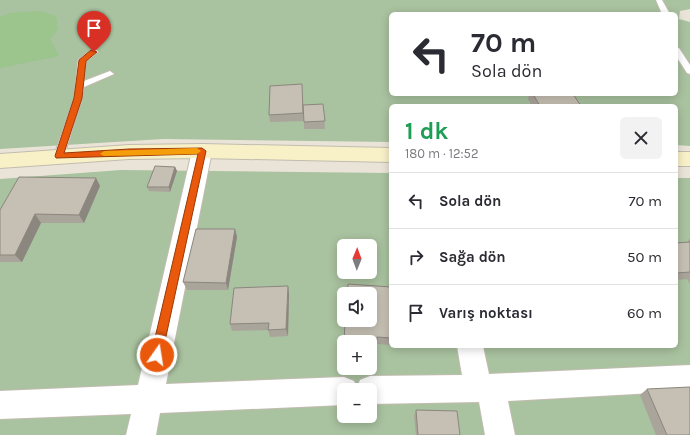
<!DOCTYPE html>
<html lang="tr">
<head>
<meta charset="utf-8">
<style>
	:root { --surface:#fff; --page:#f2f2f3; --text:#2b2b33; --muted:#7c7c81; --line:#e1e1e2 }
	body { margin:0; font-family:Karla,sans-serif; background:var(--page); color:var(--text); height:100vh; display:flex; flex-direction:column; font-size:15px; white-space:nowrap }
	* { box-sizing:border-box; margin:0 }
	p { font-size:13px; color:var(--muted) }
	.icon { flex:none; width:22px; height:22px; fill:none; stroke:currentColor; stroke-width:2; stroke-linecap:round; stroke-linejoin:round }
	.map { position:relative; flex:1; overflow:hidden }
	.sheet { position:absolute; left:389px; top:104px; width:289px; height:244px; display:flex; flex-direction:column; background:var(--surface); border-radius:6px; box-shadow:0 2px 10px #0003 }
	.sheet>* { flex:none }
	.top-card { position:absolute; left:389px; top:12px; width:289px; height:84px; border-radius:6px; box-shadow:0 2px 10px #0003; background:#fff; color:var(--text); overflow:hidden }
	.needle { width:26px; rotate:1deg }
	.fabs { position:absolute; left:337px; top:239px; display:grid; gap:8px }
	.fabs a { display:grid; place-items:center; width:40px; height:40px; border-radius:6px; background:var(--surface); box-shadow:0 2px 10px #0003; font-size:20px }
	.pin { position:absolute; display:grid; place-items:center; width:34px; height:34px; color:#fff; margin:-41px -17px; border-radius:50% 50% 50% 0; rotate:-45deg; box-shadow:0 0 4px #0007 }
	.pin .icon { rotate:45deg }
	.me { position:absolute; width:44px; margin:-22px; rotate:13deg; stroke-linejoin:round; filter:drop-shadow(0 0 3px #0008) }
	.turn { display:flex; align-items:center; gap:14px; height:84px; padding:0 16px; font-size:18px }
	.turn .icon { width:52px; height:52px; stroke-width:2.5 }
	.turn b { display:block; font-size:28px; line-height:34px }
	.round { display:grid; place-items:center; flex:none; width:42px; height:42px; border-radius:6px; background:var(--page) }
	.headline { display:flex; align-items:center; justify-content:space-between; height:68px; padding:0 16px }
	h1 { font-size:24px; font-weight:700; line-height:30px; color:#1e9e55 }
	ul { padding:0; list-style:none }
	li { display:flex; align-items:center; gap:12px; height:56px; padding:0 16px; border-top:1px solid var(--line) }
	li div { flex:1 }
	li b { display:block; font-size:15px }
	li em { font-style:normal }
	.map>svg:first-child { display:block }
	.green { fill:#a9c29f; fill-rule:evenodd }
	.forest { fill:#9cc48d }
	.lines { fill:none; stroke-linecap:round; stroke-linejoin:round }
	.lane-casing { stroke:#c2bcb0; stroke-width:2 }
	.street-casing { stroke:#c2bcb0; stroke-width:2 }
	.secondary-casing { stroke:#c2bcb0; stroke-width:2 }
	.lane { fill:#fff; fill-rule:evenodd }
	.street { fill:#fff; fill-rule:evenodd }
	.secondary { fill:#f8f1c8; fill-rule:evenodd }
	.wall { fill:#aaa59b }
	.shaded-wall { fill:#8b867e }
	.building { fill:#c6c0b4; stroke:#8b867e }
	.route { fill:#ea580c; stroke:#983908 }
	.slow { fill:#f59e0b }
</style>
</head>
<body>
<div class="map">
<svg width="690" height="435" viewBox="0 0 690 435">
	<rect width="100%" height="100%" fill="#eae4d8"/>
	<path class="green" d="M0,0H690V9L680,11L679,19L690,22V146L676,145V106H391V142L163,139L0,149ZM391,14H676V94H391Z
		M121,170L391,173V346H676V178H690V435H0V179ZM344,246H370V272H344ZM344,294H370V320H344ZM344,342H370V368H344ZM344,390H370V416H344Z"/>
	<path class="forest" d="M40,11L56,16L58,29L50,39L59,56L0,68V17L11,13Z"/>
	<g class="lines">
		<defs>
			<path id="lane" d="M656,0H662L670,14H662Z
				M676,48H679L690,65V74L687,73L676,56Z
				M91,50H97L98,52L86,61L84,81L110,71L114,74L84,87L82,98L64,156L59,159L55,158L54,156L74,98L78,60Z"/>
			<path id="street" d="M202,144L209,146L212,151L166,384L344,377L354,381L357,388L360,380L370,376L462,375L457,346H483L489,374L690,365V391L508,401L515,435H485L479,402L370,404V390H344V405L160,413L156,435H126L131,414L0,419V391L138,385L192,151L195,146Z"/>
			<path id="secondary" d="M202,144L391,148V162L202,158L129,159L0,168V154L129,145Z
				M676,152H690V166H676Z"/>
		</defs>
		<use href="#lane" class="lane-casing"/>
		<use href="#street" class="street-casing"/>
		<use href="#secondary" class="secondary-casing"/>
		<use href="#lane" class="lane"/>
		<use href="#street" class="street"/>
		<use href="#secondary" class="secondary"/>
	</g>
	<path class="wall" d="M529,94H573L581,106H532L528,99Z
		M323,104L325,129H304V121L270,122L269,115L303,105Z
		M175,167L177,171L170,192L149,191L147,187Z
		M96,178L100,186L84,223H41L22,262H0V210Z
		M235,229L237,237L228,290H187L183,282Z
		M690,238V284L687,279L676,280V243L687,242Z
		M348,284L391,287V345L377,344L376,347H370V342H344V352V345L345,320H370V294H347Z
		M288,286L289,294L288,336L270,337L268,330L232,331L230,324Z
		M647,389L690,435H656L640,395Z
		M416,410L460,435H416L414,416Z"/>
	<path class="shaded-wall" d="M175,167L177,171L170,192L169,187Z
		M96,178L100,186L84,223L79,215Z
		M35,214L41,223L22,262L15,255Z
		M235,229L237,237L228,290L226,283Z
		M288,286L289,294L288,336L286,329Z"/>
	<path class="building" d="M302,84L303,113L269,115L270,86Z
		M533,94H573L581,106H540Z
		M323,104L325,121L304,122L303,105Z
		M155,166L175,167L169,187H147Z
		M19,177L96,178L79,215L35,214L15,255H0V210Z
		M196,229H235L226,283L183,282Z
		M690,242V272L676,273V243Z
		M348,284L391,287V338L377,337V340H366V342H344V345L345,320H370V294H347Z
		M288,286L286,329L268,330L269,323L230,324L234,288Z
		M690,387V435H667L647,389Z
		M416,410L457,411L460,435H418Z"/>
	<path class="route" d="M91,50L97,52L86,61L82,98L64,153L129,149L202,148L206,151L162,355L161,359L157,360L153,359L151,355L198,154L56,158L55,156L74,98L79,60Z"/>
	<path class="slow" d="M197,148L201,151L197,154L104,156L100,154L104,151Z"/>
</svg>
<div class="fabs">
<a><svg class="needle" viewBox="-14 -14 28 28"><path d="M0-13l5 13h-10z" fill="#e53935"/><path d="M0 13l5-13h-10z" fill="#7c7c81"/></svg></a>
<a><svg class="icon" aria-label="sound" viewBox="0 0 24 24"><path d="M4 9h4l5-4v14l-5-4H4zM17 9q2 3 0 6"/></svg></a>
<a>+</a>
<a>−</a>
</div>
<div class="pin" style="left:94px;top:52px;background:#d93025"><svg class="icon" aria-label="arrive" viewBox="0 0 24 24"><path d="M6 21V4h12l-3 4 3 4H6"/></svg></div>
<svg class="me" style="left:157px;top:355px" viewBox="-20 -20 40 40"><circle r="17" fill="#ea580c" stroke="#fff" stroke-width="3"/><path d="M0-11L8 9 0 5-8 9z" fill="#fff"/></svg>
<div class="top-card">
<div class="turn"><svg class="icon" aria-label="left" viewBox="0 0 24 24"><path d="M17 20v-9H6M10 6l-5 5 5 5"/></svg><div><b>70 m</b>Sola dön</div></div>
</div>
<section class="sheet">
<div class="headline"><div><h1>1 dk</h1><p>180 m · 12:52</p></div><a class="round"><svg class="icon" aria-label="close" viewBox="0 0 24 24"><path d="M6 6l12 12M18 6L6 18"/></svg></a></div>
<ul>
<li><svg class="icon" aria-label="left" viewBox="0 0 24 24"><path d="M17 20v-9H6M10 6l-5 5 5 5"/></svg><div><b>Sola dön</b></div><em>70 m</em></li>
<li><svg class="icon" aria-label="right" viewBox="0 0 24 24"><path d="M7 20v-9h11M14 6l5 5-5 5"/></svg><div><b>Sağa dön</b></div><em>50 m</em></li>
<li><svg class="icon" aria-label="arrive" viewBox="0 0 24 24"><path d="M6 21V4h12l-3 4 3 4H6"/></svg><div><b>Varış noktası</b></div><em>60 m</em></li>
</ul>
</section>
</div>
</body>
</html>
